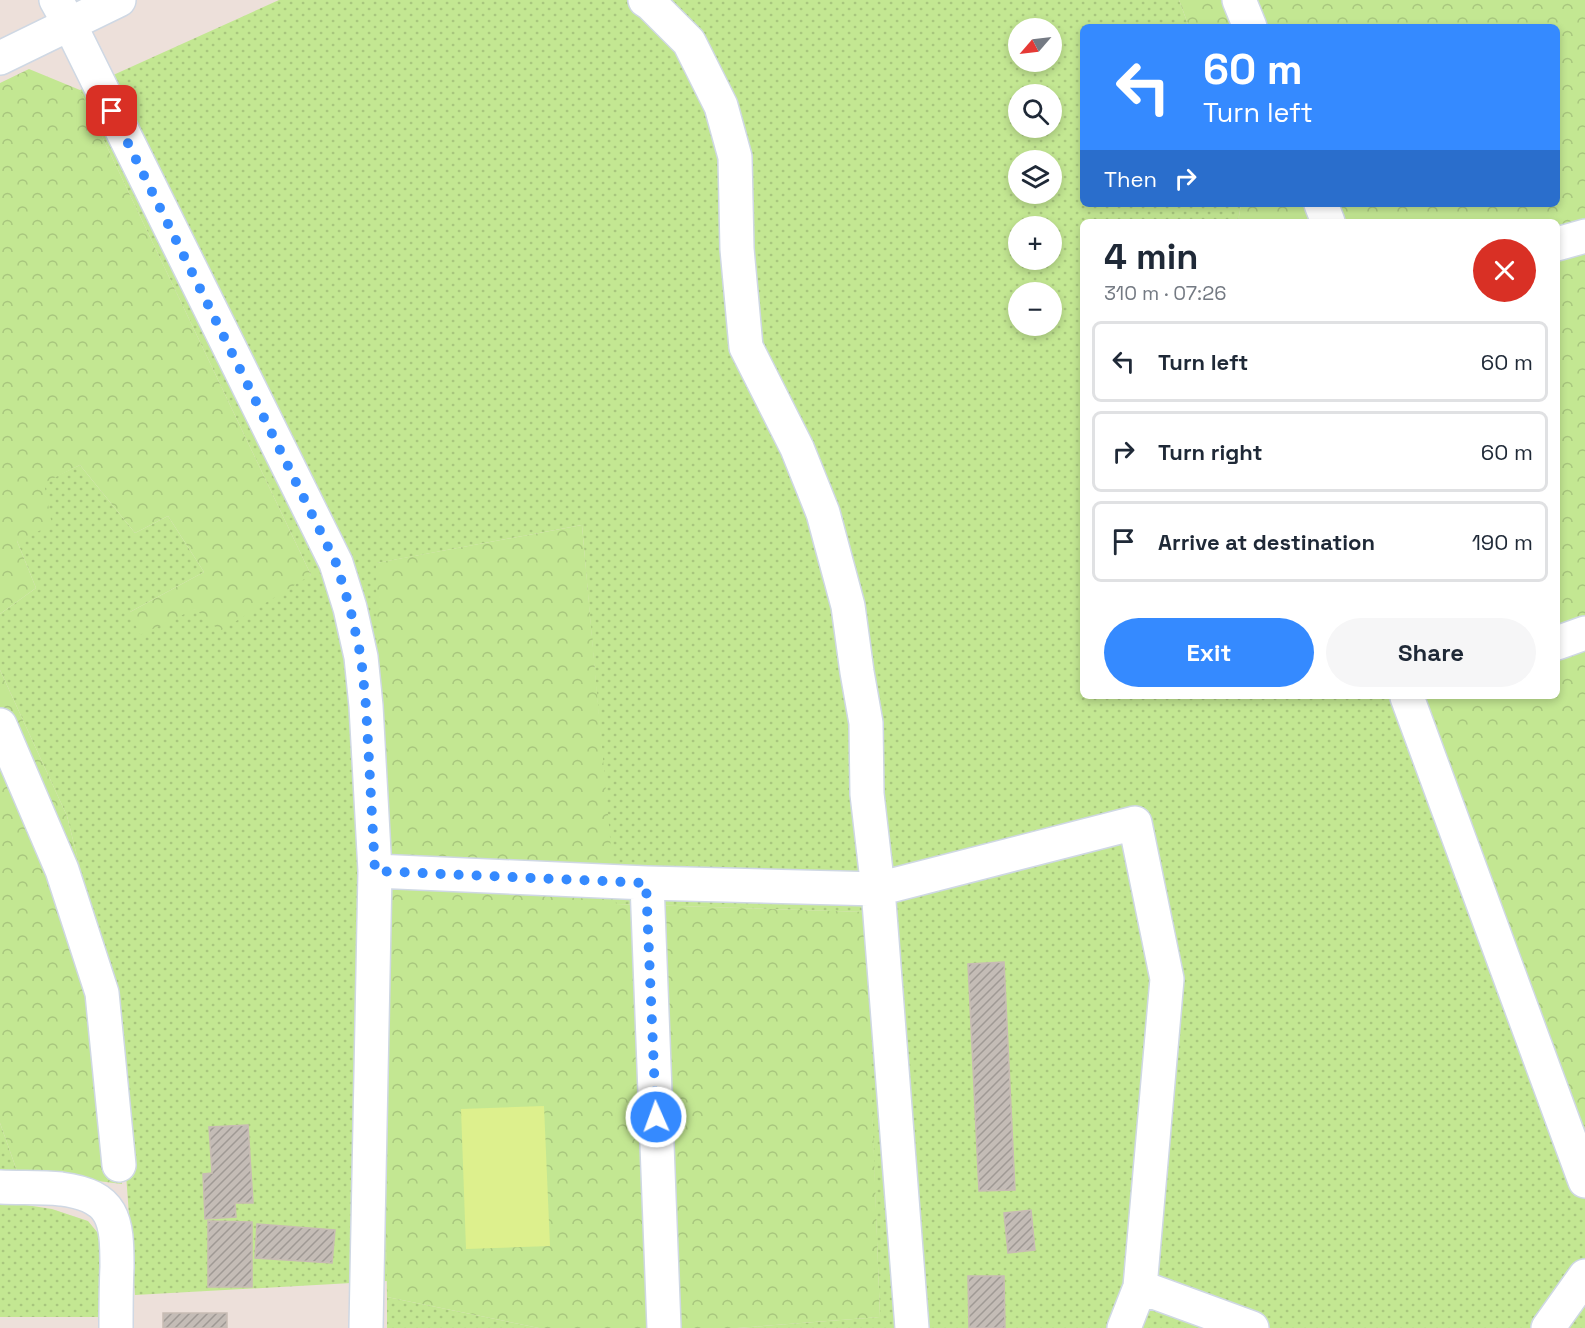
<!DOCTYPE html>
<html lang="en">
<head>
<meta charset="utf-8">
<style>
	:root { --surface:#fff; --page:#f6f6f7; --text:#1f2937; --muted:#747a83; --line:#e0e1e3; --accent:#358aff }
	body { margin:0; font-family:"Space Grotesk",sans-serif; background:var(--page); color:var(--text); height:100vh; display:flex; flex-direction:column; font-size:22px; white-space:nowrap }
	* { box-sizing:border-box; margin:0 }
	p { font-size:20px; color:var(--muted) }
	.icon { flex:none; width:33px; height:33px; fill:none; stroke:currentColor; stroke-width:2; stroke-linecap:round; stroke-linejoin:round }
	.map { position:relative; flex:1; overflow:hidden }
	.side { position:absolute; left:1080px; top:219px; width:480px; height:480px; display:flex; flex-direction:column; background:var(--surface); border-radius:9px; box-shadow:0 3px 9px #0003 }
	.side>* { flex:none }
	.guide { position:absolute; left:1080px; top:24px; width:480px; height:183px; border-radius:9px; box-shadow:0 3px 9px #0003; background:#358aff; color:#fff; overflow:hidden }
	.needle { width:39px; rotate:242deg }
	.tools { position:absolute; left:1008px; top:18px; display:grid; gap:12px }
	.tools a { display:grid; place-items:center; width:54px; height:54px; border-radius:50%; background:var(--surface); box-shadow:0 3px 9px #0003; font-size:30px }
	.pin { position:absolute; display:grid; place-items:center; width:51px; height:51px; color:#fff; margin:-26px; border-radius:12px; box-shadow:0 3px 9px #0006 }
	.me { position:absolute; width:66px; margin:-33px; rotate:358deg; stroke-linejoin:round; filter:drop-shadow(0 0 4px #0008) }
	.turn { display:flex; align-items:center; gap:21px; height:126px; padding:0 24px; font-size:27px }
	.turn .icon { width:78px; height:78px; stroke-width:2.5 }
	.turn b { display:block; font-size:42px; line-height:51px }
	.then { display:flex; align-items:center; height:57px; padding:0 24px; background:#0003; gap:12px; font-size:22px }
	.round { display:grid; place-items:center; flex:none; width:63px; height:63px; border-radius:32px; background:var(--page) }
	.overview { display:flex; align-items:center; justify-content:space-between; height:102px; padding:0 24px }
	h1 { font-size:36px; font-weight:700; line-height:45px }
	.action { display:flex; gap:12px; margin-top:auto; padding:12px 24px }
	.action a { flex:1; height:69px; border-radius:36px; background:var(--accent); color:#fff; font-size:24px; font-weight:700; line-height:69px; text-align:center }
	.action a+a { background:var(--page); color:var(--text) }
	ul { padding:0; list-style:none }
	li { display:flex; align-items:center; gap:18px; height:81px; margin:0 12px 9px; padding:0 12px; border:3px solid var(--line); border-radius:9px }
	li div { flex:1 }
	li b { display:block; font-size:22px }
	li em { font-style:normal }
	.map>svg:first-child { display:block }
	.grass { fill:url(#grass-dots); fill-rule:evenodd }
	.forest { fill:url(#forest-crowns) }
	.pitch { fill:#ddf08d }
	.building { fill:url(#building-hatch); stroke:#c8bcb4; stroke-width:1.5 }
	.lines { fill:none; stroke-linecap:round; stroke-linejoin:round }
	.minor-casing { stroke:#cfd8e4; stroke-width:36 }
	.minor { stroke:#fff; stroke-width:33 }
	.route { stroke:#358aff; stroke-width:10; stroke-dasharray:0 18 }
</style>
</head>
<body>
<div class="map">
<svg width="1585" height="1328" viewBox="0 0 1585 1328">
	<defs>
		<pattern id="grass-dots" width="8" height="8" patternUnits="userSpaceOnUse" patternTransform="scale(1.5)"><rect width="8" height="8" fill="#c3e792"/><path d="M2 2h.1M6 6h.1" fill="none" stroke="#a8c67e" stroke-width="1.8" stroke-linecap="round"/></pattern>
		<pattern id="forest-crowns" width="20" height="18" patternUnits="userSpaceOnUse" patternTransform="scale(1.5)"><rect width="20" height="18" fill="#c3e792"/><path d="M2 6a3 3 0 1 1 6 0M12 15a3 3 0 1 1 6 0" fill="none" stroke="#a8c67e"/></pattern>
		<pattern id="building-hatch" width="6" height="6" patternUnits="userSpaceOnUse" patternTransform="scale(1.5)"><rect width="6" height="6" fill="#c4bcb6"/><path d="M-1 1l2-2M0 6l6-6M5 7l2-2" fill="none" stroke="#9f9994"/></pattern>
	</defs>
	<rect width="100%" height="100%" fill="#ede0da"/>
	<path class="grass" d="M279,0H1179L1189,27H1083V204H1241L1238,222H1083V696H1389L1585,1190V1328H737L880,1317L864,912L615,904L582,525L377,563L387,1281L135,1295L113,1000L67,816L0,670V614L36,588L17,541L44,482L80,465L135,533L168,516L204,572L130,612L196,609L311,575L80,90ZM1018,28H1052V62H1018ZM1018,94H1052V128H1018ZM1018,160H1052V194H1018ZM1018,226H1052V260H1018ZM1018,292H1052V326H1018Z
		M0,1123L17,1171L0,1170Z
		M0,1201L52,1209L88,1221L102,1238V1317H0Z
		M387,1297L539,1328H387Z"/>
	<path class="forest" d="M1179,0H1585V1190L1389,696H1557V222H1238L1241,204H1557V27H1189Z
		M29,69L80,90L311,575L220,631L195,609L140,635L130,612L204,572L168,516L135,533L80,465L44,483L52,525L17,541L36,588L0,614V83Z
		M582,525L616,904L865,912L880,1317L737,1328H539L387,1297L376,563Z
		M0,670L67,816L113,1000L122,1184L17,1171L0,1123Z"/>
	<path class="pitch" d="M544,1106L550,1246L466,1249L461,1109Z"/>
	<path class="building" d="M1004,962L1015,1190L979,1191L968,964Z
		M248,1125L253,1203H235L236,1217L205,1219L203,1174L212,1173L209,1127Z
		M1031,1210L1035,1250L1008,1253L1004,1213Z
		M208,1221L252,1222V1287H208Z
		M257,1224L335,1230L332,1263L255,1258Z
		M968,1276H1004L1005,1328H969Z
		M163,1313H227V1328H163Z"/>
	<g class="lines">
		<defs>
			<path id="minor" d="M56,0L70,25L336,563L350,608L361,657L366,706L375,871L366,1328
				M645,0L651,4L689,42L721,106L735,157L737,249L746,347L797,448L823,513L848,606L857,672L866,723L867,794L878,889L912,1328
				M1239,0L1250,27
				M0,58L119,0
				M1321,204L1328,222
				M1557,244L1585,236
				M1557,643L1585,633
				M1409,696L1407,697L1585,1181
				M0,725L62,870L102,993L119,1165
				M375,871L647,883L878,889L1135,823L1167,979L1140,1287L1124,1328
				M647,883L664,1328
				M0,1187C20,1188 41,1187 61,1189C115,1196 117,1220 117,1267C116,1288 116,1308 116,1328
				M1140,1287L1252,1328
				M1548,1328L1585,1276"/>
		</defs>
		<use href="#minor" class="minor-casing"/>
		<use href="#minor" class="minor"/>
	</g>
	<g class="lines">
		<path class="route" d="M112,111L336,563L350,608L361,657L366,706L375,871L646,883L656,1117"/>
	</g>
</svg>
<div class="tools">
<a><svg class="needle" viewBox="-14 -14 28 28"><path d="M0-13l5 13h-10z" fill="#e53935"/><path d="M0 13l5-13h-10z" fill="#747a83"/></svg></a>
<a><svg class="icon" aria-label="search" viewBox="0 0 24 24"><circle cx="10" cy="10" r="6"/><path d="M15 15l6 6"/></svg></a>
<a><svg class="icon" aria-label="layers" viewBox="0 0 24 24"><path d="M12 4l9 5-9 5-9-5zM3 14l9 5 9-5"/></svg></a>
<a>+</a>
<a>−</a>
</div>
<div class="pin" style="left:112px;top:111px;background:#d93025"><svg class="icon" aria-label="arrive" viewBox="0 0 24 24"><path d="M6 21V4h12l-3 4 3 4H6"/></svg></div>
<svg class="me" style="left:656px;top:1117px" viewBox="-20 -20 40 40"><circle r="17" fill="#358aff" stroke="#fff" stroke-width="3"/><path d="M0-11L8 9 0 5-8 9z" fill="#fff"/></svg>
<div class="guide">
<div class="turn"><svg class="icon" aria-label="left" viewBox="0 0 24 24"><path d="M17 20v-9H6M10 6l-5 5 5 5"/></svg><div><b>60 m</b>Turn left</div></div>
<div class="then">Then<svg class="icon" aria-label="right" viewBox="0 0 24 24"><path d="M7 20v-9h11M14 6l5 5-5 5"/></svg></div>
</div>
<section class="side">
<div class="overview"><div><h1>4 min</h1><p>310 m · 07:26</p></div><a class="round" style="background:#d93025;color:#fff"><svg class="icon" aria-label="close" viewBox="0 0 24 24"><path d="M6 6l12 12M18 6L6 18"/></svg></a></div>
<ul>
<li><svg class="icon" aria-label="left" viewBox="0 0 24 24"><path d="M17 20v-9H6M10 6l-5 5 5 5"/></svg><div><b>Turn left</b></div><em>60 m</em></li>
<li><svg class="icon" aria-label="right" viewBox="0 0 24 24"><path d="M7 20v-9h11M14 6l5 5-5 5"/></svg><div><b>Turn right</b></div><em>60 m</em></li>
<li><svg class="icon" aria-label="arrive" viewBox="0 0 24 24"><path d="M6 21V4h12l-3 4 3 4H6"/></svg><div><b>Arrive at destination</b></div><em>190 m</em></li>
</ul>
<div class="action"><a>Exit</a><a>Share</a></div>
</section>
</div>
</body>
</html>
